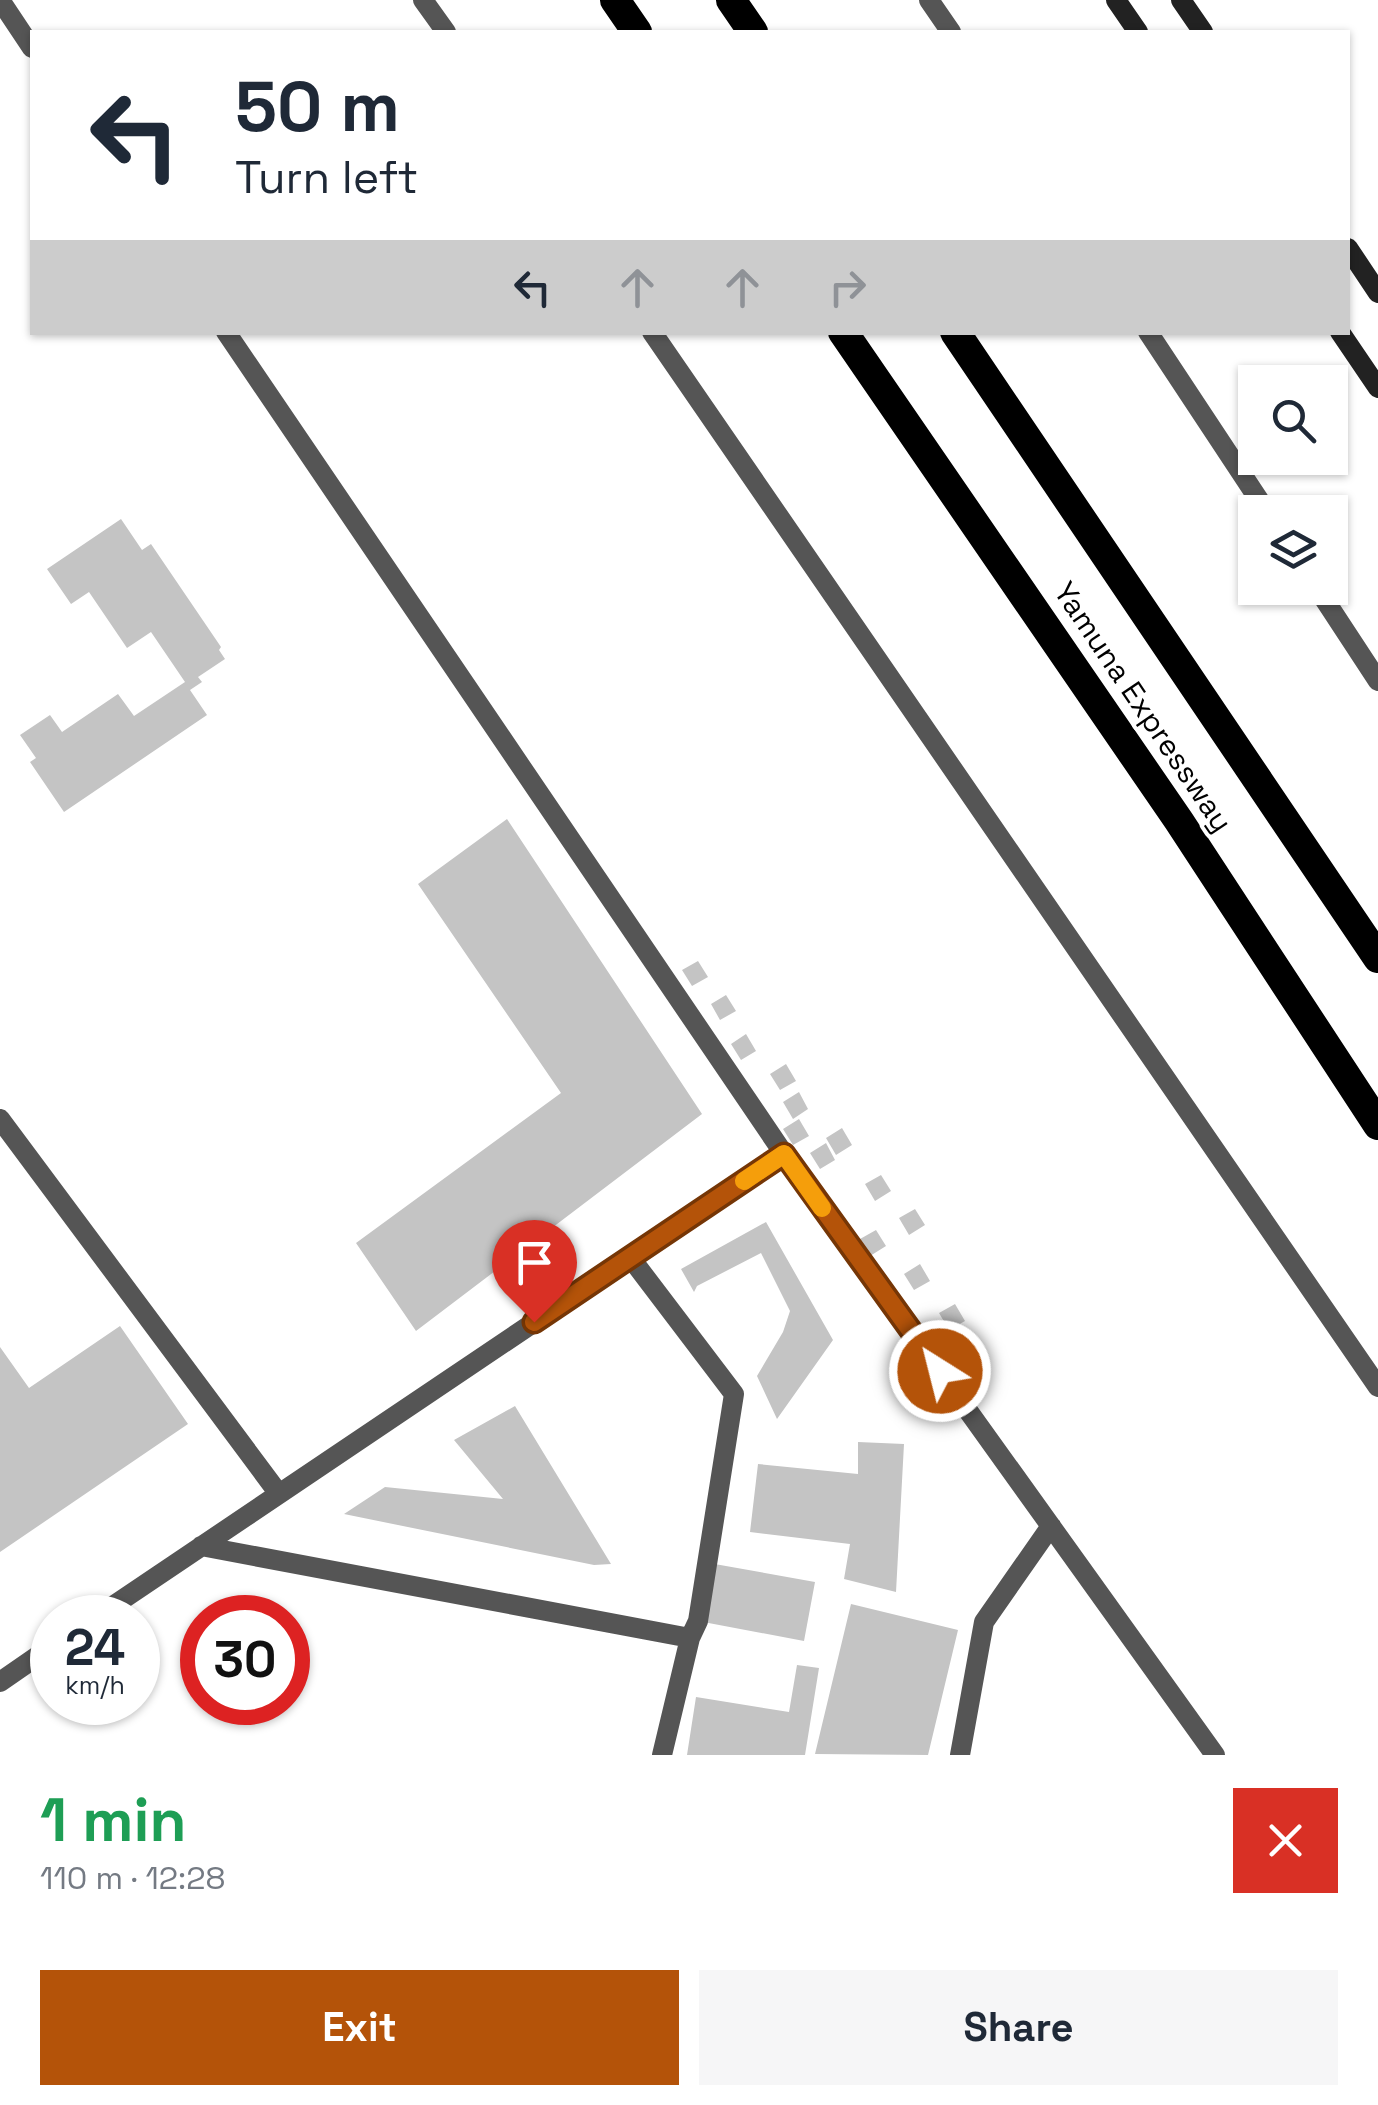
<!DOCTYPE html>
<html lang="en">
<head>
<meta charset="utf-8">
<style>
	:root { --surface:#fff; --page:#f6f6f7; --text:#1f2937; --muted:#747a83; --accent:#b45309 }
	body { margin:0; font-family:"Space Grotesk",sans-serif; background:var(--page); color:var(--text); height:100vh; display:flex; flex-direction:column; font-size:38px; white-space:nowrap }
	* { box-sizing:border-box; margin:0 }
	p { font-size:32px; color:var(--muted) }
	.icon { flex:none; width:55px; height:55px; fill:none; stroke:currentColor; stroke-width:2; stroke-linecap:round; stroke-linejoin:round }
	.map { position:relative; height:1755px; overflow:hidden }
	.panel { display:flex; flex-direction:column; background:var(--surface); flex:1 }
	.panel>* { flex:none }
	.guide { position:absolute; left:30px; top:30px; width:1320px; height:305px; border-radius:0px; box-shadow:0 2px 8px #0004; background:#fff; color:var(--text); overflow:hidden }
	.tools { position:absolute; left:1238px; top:365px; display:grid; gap:20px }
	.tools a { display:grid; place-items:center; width:110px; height:110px; border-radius:0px; background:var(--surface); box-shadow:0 2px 8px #0004; font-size:50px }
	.speed { position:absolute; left:30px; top:1595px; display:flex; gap:20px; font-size:50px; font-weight:700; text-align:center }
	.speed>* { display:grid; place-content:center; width:130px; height:130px; border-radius:50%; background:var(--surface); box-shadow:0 2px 8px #0004; line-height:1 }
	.speed small { font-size:25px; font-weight:400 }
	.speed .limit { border:15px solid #d22; background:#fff; color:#111 }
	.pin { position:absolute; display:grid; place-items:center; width:85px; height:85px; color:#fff; margin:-102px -42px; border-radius:50% 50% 50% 0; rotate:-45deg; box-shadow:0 0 10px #0007 }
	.pin .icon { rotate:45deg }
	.me { position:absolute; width:110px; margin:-55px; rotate:324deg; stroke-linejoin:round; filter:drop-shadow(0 0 8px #0008) }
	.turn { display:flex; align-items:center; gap:35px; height:210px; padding:0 40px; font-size:45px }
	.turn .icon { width:130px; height:130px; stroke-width:2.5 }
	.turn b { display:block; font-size:70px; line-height:85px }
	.lanes { display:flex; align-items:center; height:95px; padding:0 40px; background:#0003; justify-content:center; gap:50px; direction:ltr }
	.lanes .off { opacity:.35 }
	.round { display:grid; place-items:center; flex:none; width:105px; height:105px; border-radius:0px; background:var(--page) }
	.head { display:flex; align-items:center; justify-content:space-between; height:170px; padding:0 40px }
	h1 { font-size:60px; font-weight:600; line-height:75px; color:#1e9e55 }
	.primary-button { display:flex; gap:20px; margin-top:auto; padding:20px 40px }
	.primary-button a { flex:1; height:115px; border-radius:0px; background:var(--accent); color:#fff; font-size:40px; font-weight:600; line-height:115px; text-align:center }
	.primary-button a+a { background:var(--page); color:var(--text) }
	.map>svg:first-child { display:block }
	.building { fill:#c4c4c4 }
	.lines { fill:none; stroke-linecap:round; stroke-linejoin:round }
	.minor { stroke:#555; stroke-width:20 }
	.tertiary { stroke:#555; stroke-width:20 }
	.secondary { stroke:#222; stroke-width:20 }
	.motorway { stroke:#000; stroke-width:30 }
	.route-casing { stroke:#753606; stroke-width:25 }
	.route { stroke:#b45309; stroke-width:18 }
	.slow { stroke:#f59e0b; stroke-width:18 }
	.labels { text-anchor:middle; stroke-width:8; stroke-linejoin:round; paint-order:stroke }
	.street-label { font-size:30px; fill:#000; stroke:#fff }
</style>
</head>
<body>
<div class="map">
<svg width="1378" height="1755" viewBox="0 0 1378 1755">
	<rect width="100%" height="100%" fill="#fff"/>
	<path class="building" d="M121,519L142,550L151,544L221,647L219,650L225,659L198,677L202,682L190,690L207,715L64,812L30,762L36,758L20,735L50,715L62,732L118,694L134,716L185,682L151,632L127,648L89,592L71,604L47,569Z
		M507,819L702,1114L416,1331L356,1243L561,1093L418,884Z
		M698,961L708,977L692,986L682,970Z
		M726,995L736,1011L720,1020L711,1004Z
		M746,1034L756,1051L741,1060L731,1044Z
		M786,1064L796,1081L780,1090L770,1074Z
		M799,1092L808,1109L793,1119L783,1102Z
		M799,1119L809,1136L793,1145L783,1129Z
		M842,1128L852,1145L836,1155L826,1138Z
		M826,1143L835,1160L820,1169L810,1153Z
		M881,1175L891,1191L875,1201L865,1184Z
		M915,1209L925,1225L909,1235L899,1218Z
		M766,1222L833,1340L777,1419L757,1376L783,1332L790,1311L761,1253L697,1286L694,1292L681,1269Z
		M876,1230L886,1246L870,1256L860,1239Z
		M920,1264L930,1281L914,1290L904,1274Z
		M955,1304L965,1321L949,1330L939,1313Z
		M120,1326L188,1424L0,1552V1347L29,1388Z
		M973,1343L983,1359L967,1368L957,1352Z
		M515,1406L611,1564L594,1565L344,1514L385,1487L503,1499L454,1440Z
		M858,1442L904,1444L896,1592L844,1579L850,1544L750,1532L758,1464L858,1474Z
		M709,1563L815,1582L804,1641L698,1621Z
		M851,1604L958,1630L928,1755L815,1754Z
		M797,1665L819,1668L805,1755H687L696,1697L789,1712Z"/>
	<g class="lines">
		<path class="minor" d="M0,0L32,48
			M226,332L784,1154L1215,1755
			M0,1119L279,1494
			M630,1257L734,1394L698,1621L690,1638L662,1755
			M201,1546L690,1638
			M95,1618L784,1154
			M0,1682L52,1646
			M960,1755L984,1622L1051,1526"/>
		<path class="tertiary" d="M423,0L446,32
			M929,0L951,32
			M652,332L1378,1387
			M1148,332L1267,512
			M1317,588L1378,681"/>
		<path class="secondary" d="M1116,0L1138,32
			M1181,0L1203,32
			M1348,248L1378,293
			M1340,332L1378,388"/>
		<path class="motorway" d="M615,0L637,32
			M731,0L753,32
			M843,332L1179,821L1378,1125
			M955,332L1378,958"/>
	</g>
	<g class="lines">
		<defs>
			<path id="route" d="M534,1322L784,1154L940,1371"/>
		</defs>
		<use href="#route" class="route-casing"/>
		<use href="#route" class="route"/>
		<path class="slow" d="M744,1181L784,1154L822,1208"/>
	</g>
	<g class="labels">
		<g class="street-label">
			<text transform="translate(1143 707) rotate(56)" y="10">Yamuna Expressway</text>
		</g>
	</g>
</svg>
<div class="tools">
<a><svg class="icon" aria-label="search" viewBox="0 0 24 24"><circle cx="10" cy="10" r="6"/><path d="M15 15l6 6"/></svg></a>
<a><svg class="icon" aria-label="layers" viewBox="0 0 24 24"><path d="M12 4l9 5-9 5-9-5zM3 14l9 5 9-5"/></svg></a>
</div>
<div class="speed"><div>24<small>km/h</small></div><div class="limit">30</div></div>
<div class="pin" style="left:534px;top:1322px;background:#d93025"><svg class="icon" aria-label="arrive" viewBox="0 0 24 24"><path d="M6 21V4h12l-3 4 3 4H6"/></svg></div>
<svg class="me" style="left:940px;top:1371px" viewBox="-20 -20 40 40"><circle r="17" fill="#b45309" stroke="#fff" stroke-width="3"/><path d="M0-11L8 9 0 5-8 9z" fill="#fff"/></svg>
<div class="guide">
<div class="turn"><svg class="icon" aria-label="left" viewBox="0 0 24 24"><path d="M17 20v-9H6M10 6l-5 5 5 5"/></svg><div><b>50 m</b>Turn left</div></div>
<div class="lanes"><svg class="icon" aria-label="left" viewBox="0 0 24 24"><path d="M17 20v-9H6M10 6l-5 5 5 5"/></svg><svg class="icon off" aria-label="ahead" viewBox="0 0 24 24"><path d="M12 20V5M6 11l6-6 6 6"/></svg><svg class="icon off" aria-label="ahead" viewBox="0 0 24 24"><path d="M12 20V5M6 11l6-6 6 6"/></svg><svg class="icon off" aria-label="right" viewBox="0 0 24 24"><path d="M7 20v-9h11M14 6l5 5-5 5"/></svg></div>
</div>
</div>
<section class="panel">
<div class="head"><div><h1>1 min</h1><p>110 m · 12:28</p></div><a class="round" style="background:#d93025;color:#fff"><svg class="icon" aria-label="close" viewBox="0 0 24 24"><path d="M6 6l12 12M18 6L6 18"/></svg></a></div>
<div class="primary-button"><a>Exit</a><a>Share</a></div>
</section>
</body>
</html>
